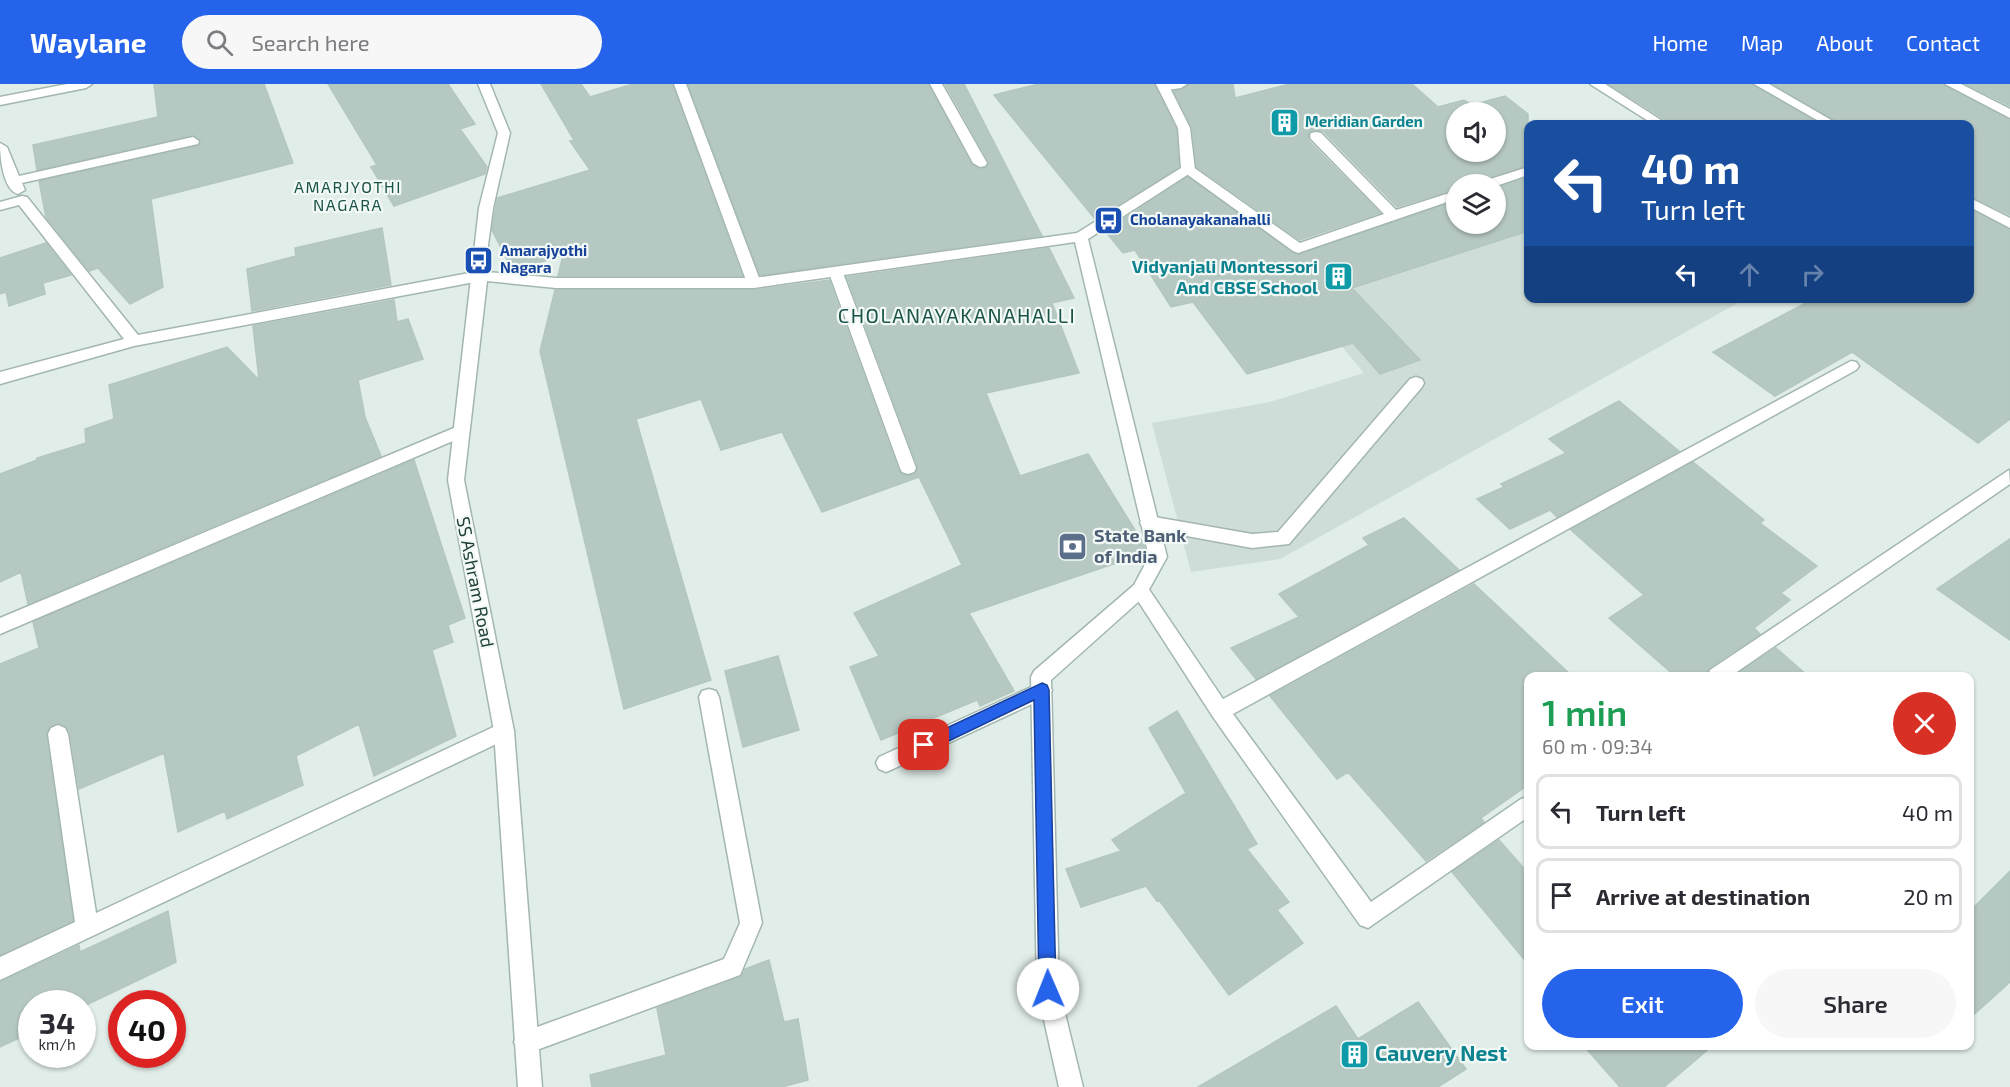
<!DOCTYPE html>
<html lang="en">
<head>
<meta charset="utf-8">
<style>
	:root { --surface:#fff; --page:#f7f7f7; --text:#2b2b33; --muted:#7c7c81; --line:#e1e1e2; --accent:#2563eb }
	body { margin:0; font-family:"Exo 2",sans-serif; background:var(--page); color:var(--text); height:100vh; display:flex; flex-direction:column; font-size:22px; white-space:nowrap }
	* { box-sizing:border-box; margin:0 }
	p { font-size:20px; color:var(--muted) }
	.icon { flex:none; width:33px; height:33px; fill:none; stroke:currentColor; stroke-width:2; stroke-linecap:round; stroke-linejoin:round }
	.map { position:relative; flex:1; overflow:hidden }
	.sheet { position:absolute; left:1524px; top:588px; width:450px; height:378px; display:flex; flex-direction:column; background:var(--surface); border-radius:12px; box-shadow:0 2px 4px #0004 }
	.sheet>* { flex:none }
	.top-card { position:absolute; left:1524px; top:36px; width:450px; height:183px; border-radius:12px; box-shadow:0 2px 4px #0004; background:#1a4fa0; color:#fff; overflow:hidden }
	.fabs { position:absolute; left:1446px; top:18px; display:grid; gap:12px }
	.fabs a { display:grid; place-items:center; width:60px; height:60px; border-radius:50%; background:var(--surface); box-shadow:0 2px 4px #0004; font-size:30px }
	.speed { position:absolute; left:18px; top:906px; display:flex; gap:12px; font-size:30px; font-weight:700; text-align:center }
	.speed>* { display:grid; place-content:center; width:78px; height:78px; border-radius:50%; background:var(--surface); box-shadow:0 2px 4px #0004; line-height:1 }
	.speed small { font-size:15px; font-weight:400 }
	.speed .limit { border:9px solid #d22; background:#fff; color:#111 }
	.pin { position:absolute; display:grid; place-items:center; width:51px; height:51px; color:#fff; margin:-26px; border-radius:12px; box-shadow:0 3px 9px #0006 }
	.me { position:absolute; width:66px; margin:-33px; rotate:359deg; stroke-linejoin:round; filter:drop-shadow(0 0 4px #0008) }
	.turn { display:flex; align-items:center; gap:21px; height:126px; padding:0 18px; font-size:27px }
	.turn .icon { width:78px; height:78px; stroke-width:2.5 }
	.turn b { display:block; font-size:42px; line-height:51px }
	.lanes { display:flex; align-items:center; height:57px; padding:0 18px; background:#0003; justify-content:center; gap:30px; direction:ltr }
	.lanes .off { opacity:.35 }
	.round { display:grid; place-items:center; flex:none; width:63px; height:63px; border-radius:32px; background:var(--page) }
	.summary { display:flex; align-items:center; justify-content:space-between; height:102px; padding:0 18px }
	h1 { font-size:36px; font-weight:600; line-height:45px; color:#1e9e55 }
	.primary-button { display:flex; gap:12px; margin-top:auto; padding:12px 18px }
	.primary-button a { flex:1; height:69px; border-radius:36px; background:var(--accent); color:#fff; font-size:24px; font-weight:600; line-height:69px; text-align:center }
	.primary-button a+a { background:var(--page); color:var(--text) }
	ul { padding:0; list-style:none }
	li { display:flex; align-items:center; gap:18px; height:75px; margin:0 12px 9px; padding:0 6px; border:3px solid var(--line); border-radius:12px }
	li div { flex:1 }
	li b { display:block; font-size:22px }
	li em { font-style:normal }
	header { display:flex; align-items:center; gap:36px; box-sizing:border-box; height:84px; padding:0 30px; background:var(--accent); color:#fff }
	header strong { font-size:28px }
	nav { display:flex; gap:33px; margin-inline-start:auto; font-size:21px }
	.search { width:420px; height:54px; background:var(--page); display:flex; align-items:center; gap:15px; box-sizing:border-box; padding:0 21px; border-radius:33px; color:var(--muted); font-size:22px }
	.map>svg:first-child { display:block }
	.built { fill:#cfddd8 }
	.building { fill:#b6c8c2; stroke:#b3c7c0; stroke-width:1.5; fill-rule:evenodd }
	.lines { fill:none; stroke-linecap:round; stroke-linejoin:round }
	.service-casing { stroke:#a3b6b0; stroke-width:3 }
	.minor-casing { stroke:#a3b6b0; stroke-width:3 }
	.tertiary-casing { stroke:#a3b6b0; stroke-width:3 }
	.service { fill:#fff; fill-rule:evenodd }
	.minor { fill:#fff; fill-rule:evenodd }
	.tertiary { fill:#fff; fill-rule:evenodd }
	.route { fill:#2563eb; stroke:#184099; stroke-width:1.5 }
	.labels { text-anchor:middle; stroke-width:4.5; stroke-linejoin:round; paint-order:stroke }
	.far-culture-label { font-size:15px; font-weight:bold; fill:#0d838f; stroke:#f2f9f6; text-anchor:start }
	.far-transit-label { font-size:15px; font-weight:bold; fill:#164399; stroke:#f2f9f6; text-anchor:start }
	.far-neighbourhood-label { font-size:16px; letter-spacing:1.5px; fill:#1a5348; stroke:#f2f9f6 }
	.culture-label { font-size:18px; font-weight:bold; fill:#0d838f; stroke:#f2f9f6; text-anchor:end }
	.service-label { font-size:18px; font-weight:bold; fill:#4e5e75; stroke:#f2f9f6; text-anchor:start }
	.street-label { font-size:18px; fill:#204039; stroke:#f2f9f6 }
	.neighbourhood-label { font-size:20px; letter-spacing:1.5px; fill:#1a5348; stroke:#f2f9f6 }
	.near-culture-label { font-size:21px; font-weight:bold; fill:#0d838f; stroke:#f2f9f6; text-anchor:start }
</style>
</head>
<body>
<header>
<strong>Waylane</strong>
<div class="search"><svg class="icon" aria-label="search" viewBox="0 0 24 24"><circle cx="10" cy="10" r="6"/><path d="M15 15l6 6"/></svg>Search here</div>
<nav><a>Home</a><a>Map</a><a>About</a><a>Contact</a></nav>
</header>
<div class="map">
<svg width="2010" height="1003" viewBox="0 0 2010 1003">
	<rect width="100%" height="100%" fill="#e1ede8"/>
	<path class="built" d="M1528,100V214L1745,215L1280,475L1191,488L1152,339L1270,318L1364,289L1271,178L1456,122V140H1496V110Z"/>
	<path class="building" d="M154,0H264L293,79L151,115L163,203L130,220L98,184L89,187L46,133L39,97L198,62L201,56L193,51L37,86L33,61L158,33Z
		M328,0H448L475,40L460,45L487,83L485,90L394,122L371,83L377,81Z
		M541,0H581L590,13L633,0H672L742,192H558L563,171L513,187L492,146L497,114L590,86L570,57L574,56Z
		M688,0H928L971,80L979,85L985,84L989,78L945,0H964L1042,152L760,191Z
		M1039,0H1154L1176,45L1179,83L1095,135L994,11Z
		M1189,0H1233L1235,14L1290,0H1412L1438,23L1464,16L1472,21L1505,12L1528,30V81L1483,95L1480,100H1456V105L1397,123L1323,47H1311L1308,51L1309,57L1380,129L1300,156L1197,83L1192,43L1174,7L1182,6ZM1456,28H1496V68H1456Z
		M1609,0H1752L1820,40H1672Z
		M1773,0H1943L2010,36V131L1970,112V40H1840Z
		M1966,0H2010V22Z
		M1188,93L1297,171L1456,117V140H1496V104L1528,93V147L1352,204L1420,276L1380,290L1353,259L1247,290L1193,218L1171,223L1135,166L1123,169L1105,147Z
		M1970,125L2010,146V335L1978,359L1852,268L1775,312L1713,268L1815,214H1970Z
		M382,144L391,201L252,227L247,185L296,172L295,164Z
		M46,159L71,191L43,199L45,210L9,222L6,208L0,210V174Z
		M1049,164L1074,214L1052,219L1079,289L986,309L1020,392L1088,370L1143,459L1146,469L969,529L1014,607L980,622L977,616L881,656L850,583L879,572L854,529L962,481L919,393L822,428L782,348L721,366L701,315L636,335L711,596L624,625L540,267L555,206H754L829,196L898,385L901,390L909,392L916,389L918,383L847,193Z
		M394,216L397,238L408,235L423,275L358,296L365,333L381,372L28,520L21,488L0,498V390L37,376V374L86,359L85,345L114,335L109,301L227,263L259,296L253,242Z
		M1619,317L1679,367L1557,433L1550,426L1510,445L1477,415L1504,403L1501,400L1566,369L1549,355Z
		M414,376L465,534L448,541L453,558L432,566L456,652L374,692L359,640L296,672L303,701L227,735L225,727L178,748L164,669L79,705L70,649L66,642L59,639L50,642L46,650L73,837L0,871V580L39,564L33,538Z
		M1693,378L1764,436L1760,439L1817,482L1781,509L1790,516L1754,544L1760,550L1709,584L1706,592H1675L1609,534L1644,511L1571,446Z
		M1404,434L1459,486L1256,595L1231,564L1299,533L1279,510L1369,461L1363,454Z
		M2010,455V556L1937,505Z
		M1474,500L1572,592H1528V701L1481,734L1484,738L1426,777L1348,688L1337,695L1270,612Z
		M1776,564L1808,592H1734Z
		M778,572L799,646L743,663L725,587Z
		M1177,627L1257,760L1247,765L1289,818L1277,826L1303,859L1229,911L1159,816L1157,817L1146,802L1081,823L1066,785L1121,767L1112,756L1186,709L1149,644Z
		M1499,756L1528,789V880L1452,788Z
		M2010,787V898L1970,934V827Z
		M168,827L176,878L82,923V920H32V948L0,963V898L79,861L80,868Z
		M769,876L784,938L798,935L808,996L782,1003H592L590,991L666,971L657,924L741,893L745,885Z
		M1418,918L1466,985L1438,1003H1198L1336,922L1358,955Z
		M1584,962H1712L1664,1003H1620Z"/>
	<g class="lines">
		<defs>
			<path id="service" d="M1416,293L1422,295L1424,299L1422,303L1289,460L1252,464L1143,444L1140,439L1143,434L1149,432L1252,450L1278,448L1410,295Z
				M1042,598L1049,600L1052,606L1049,612L893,685L886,688L879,685L876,679L879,673Z"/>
			<path id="minor" d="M67,0H92L86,4L0,21V13Z
				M674,0H686L761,199L759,202H749L747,199Z
				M930,0H942L987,79L985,82L980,83L973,79Z
				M1165,0H1187L1181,4L1160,7L1158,4L1160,1Z
				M1590,0H1605L1667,40H1653Z
				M1754,0H1769L1838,40H1824Z
				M1945,0H1961L2010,25V34Z
				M1316,48L1321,49L1396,126L1456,107V115L1298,169L1293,167L1181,86L1188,82L1193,83L1300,159L1384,130L1311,55L1310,52L1311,49Z
				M193,53L199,57L198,60L22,99L25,106L18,110C3,106 0,73 0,59L7,63L19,92Z
				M1528,83V91L1496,102L1482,100L1484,97Z
				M22,112L27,113L138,251L480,187L487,192L480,197L134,262L0,300V288L124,255L19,121L0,126V118Z
				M1970,114L2010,134V144L1970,123Z
				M836,184L843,189L916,384L914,388L908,390L902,388L900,384L829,189Z
				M1851,277L1856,278L1859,282L1856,286L1233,630L1371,818L1521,715L1528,713V733L1368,844L1360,841L1213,633L1131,506L1134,501L1140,499L1146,501L1223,615Z
				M461,341L467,343L469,347L467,351L0,550V534Z
				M2009,386L2010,400L1731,592H1708L1710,586Z
				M709,605L716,607L719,613L762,839L740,891L526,970L518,966L514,958L518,950L724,875L740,839L699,613L702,607Z
				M504,638L511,641L514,647L511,653L0,896V873L75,838L48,650L51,644L58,641L65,644L68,650L96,829Z"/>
			<path id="tertiary" d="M478,0H490L510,49L493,124L486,176L487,188L556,194H754L1077,149L1181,84L1178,44L1156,0H1168L1190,44L1195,86L1088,155L1167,473L1146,511L1051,596L1059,905L1083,1003H1059L1037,905L1031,593L1034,587L1134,501L1149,473L1075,158L754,204H556L487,197L464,396L514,647L542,1003H518L494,647L448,396L479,124L498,49Z"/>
		</defs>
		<use href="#service" class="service-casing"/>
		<use href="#minor" class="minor-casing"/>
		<use href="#tertiary" class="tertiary-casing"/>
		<use href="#service" class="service"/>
		<use href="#minor" class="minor"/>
		<use href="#tertiary" class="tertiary"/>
	</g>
	<path class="route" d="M1042,599L1047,601L1049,606L1056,905L1054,911L1048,914L1042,911L1039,905L1034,616L930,666L924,668L919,666L917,661L919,657Z"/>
	<defs>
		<symbol id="building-square" viewBox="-11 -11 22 22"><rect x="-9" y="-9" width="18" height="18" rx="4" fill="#0f9aa8" stroke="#f2f9f6"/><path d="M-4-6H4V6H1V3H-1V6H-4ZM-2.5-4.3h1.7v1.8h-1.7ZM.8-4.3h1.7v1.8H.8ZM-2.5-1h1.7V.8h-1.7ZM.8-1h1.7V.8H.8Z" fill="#fff"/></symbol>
		<symbol id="bus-square" viewBox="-11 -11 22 22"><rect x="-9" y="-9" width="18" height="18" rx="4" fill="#1a4fb4" stroke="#f2f9f6"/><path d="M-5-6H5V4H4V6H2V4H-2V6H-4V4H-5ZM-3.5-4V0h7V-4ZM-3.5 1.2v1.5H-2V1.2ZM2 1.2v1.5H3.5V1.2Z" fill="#fff"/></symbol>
		<symbol id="bank-square" viewBox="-11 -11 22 22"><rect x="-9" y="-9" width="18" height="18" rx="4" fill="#5c6f8a" stroke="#f2f9f6"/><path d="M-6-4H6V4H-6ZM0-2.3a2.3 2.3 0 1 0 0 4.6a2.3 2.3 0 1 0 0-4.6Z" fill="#fff"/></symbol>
	</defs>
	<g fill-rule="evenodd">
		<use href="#building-square" x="1268" y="22" width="33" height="33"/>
		<use href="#bus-square" x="1092" y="120" width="33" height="33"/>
		<use href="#bus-square" x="462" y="160" width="33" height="33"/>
		<use href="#building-square" x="1322" y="176" width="33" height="33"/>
		<use href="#bank-square" x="1056" y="446" width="33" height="33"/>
		<use href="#building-square" x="1338" y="954" width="33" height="33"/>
	</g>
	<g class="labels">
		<g class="far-culture-label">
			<text x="1305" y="43">Meridian Garden</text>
		</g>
		<g class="far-transit-label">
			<text x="1130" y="141">Cholanayakanahalli</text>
			<text x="500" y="172">Amarajyothi<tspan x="500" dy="17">Nagara</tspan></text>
		</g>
		<g class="far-neighbourhood-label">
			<text x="348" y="109">AMARJYOTHI<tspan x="348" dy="18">NAGARA</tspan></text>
		</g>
		<g class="culture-label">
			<text x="1318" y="189">Vidyanjali Montessori<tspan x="1318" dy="21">And CBSE School</tspan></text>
		</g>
		<g class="service-label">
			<text x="1094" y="458">State Bank<tspan x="1094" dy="21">of India</tspan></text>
		</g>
		<g class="street-label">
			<text transform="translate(475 498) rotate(79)" y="6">SS Ashram Road</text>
		</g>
		<g class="neighbourhood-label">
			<text x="957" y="239">CHOLANAYAKANAHALLI</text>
		</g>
		<g class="near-culture-label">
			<text x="1375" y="977">Cauvery Nest</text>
		</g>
	</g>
</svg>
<div class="fabs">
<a><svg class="icon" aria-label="sound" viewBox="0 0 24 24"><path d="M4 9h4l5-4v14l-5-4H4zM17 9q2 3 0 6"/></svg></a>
<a><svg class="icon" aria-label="layers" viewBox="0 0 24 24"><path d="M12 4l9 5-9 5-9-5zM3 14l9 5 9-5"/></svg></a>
</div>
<div class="speed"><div>34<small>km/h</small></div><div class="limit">40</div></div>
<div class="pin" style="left:924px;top:661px;background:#d93025"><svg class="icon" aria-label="arrive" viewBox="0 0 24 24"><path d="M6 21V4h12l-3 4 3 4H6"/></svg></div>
<svg class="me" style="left:1048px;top:905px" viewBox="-20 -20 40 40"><circle r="19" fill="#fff"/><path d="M0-13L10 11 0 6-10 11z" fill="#2563eb"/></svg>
<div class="top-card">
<div class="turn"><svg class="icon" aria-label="left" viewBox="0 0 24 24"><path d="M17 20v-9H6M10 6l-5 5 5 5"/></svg><div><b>40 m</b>Turn left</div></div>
<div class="lanes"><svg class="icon" aria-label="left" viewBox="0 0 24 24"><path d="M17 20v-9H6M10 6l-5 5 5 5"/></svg><svg class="icon off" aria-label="ahead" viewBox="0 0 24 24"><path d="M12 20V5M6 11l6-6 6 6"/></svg><svg class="icon off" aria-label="right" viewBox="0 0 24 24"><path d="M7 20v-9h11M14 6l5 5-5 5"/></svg></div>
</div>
<section class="sheet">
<div class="summary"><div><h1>1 min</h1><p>60 m · 09:34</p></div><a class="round" style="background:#d93025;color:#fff"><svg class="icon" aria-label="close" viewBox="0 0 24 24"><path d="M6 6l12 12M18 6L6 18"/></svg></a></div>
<ul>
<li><svg class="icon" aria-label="left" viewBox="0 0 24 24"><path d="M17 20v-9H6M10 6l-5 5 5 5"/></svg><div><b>Turn left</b></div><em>40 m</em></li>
<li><svg class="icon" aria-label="arrive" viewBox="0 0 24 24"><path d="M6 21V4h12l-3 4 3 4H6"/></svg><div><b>Arrive at destination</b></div><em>20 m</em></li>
</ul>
<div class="primary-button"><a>Exit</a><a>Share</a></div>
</section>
</div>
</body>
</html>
